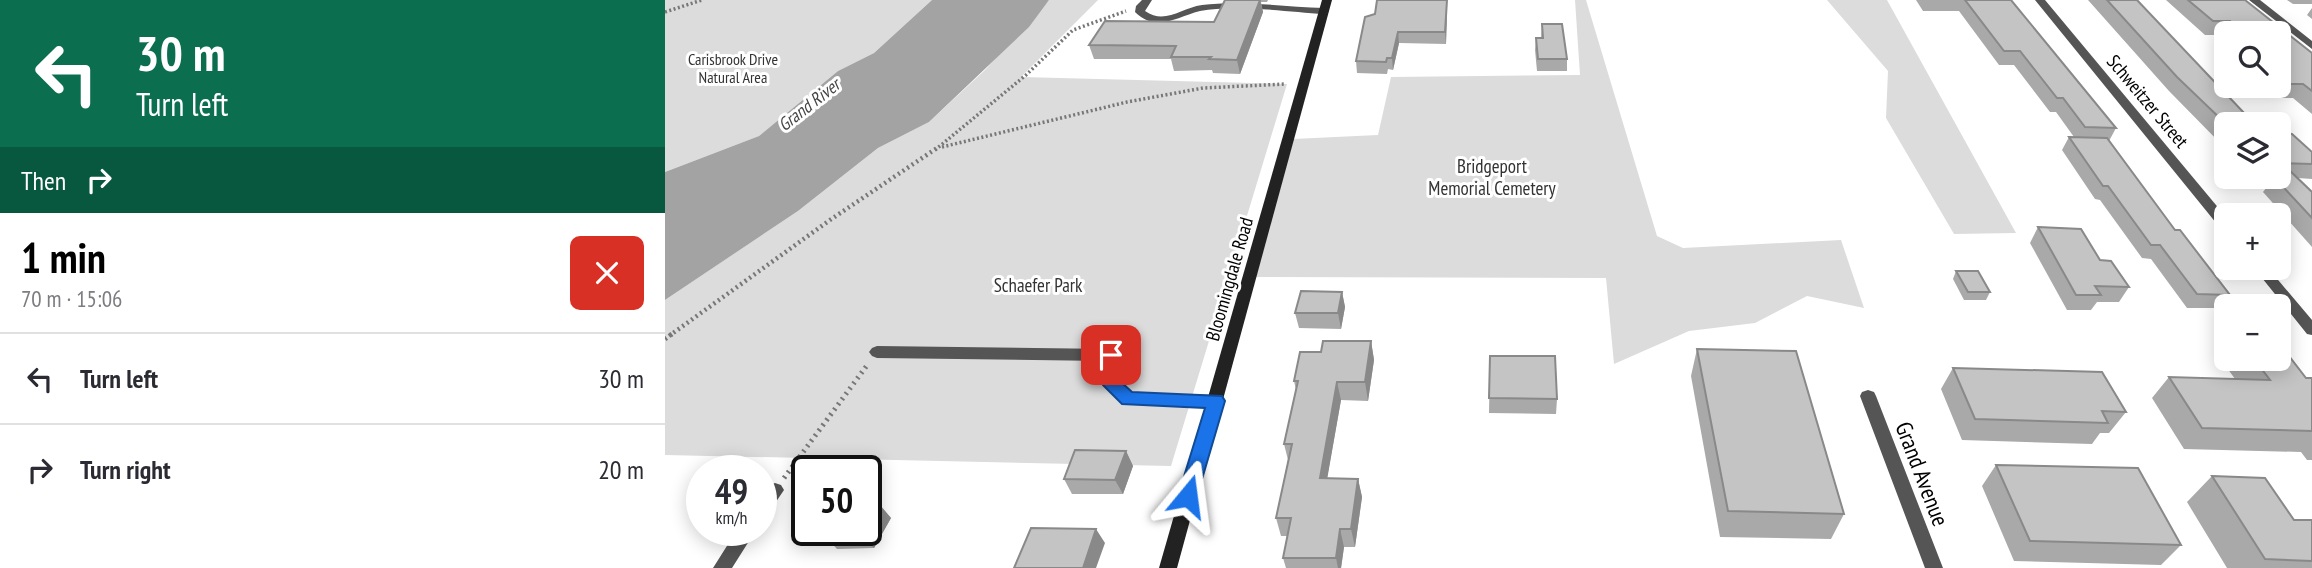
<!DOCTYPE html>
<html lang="en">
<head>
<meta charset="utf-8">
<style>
	:root { --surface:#fff; --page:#f2f2f3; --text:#2b2b33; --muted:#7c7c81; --line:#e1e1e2; --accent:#000 }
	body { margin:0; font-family:"PT Sans Narrow",sans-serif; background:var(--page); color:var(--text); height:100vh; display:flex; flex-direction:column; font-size:26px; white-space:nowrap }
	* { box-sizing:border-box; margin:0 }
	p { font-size:23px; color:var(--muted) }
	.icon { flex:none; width:38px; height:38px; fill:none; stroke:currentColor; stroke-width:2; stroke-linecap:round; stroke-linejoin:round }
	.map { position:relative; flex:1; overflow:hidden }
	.drawer { display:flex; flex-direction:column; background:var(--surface); width:665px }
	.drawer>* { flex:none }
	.top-card { background:#0b6e4f; color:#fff; overflow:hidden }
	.fabs { position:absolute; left:1549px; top:21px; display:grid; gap:14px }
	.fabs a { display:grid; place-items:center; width:77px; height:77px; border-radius:10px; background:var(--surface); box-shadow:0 4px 18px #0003; font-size:35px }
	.speed { position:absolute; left:21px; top:455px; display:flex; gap:14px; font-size:35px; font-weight:700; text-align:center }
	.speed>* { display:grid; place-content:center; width:91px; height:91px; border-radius:50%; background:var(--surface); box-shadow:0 4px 18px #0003; line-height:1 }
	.speed small { font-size:18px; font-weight:400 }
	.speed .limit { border:4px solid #111; border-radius:10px; background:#fff; color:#111 }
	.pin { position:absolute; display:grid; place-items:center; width:60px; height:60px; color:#fff; margin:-30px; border-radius:14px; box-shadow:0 4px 10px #0006 }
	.me { position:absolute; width:77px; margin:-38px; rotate:16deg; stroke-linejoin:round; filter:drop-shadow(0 0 5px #0008) }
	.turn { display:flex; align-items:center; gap:24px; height:147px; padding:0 21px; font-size:32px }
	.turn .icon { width:91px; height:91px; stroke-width:2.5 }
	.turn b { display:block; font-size:49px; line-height:60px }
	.then { display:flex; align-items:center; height:66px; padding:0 21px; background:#0003; gap:14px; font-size:26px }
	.round { display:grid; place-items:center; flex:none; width:74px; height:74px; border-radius:10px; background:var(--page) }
	.overview { display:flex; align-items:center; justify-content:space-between; height:119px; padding:0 21px }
	h1 { font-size:42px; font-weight:800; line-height:52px; color:var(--accent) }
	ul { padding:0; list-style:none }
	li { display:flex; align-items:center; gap:21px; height:91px; padding:0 21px; border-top:2px solid var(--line) }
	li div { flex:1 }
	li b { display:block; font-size:26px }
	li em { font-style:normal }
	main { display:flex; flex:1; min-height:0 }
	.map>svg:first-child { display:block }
	.green { fill:#dcdcdc }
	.water { fill:#a3a3a3 }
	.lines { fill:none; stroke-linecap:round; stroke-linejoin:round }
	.path-far2 { stroke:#777; stroke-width:3.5; stroke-dasharray:2 2.5; stroke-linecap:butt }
	.path-far1 { stroke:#777; stroke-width:4.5; stroke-dasharray:2 3.5; stroke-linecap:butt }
	.path { stroke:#777; stroke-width:5; stroke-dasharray:2 4.5; stroke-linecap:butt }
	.service { fill:#555; fill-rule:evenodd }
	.minor { fill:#555; fill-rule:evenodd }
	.secondary { fill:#222; fill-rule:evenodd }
	.wall { fill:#a9a9a9 }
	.shaded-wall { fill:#898989 }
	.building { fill:#c4c4c4; stroke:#898989; stroke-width:2 }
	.route { fill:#1a73e8; stroke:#114b97; stroke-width:2 }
	.labels { text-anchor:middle; stroke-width:6; stroke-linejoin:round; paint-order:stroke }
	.far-park-label { font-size:16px; fill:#333; stroke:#fff }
	.far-water-label { font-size:18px; font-style:italic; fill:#444; stroke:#fff }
	.street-label { font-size:19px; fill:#000; stroke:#fff }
	.park-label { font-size:19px; fill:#333; stroke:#fff }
	.near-street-label { font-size:23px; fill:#000; stroke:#fff }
</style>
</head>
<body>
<main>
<section class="drawer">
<div class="top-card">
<div class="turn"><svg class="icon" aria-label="left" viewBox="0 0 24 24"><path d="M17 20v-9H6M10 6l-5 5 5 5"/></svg><div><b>30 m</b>Turn left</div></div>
<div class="then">Then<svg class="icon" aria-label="right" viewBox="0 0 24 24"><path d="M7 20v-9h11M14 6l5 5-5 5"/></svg></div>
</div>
<div class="overview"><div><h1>1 min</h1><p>70 m · 15:06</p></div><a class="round" style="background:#d93025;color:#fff"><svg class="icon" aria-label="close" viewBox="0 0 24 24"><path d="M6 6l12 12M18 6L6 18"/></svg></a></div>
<ul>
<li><svg class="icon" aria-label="left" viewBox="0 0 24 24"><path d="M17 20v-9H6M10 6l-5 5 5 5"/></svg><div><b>Turn left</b></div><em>30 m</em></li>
<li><svg class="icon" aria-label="right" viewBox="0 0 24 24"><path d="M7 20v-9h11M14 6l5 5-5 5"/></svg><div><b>Turn right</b></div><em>20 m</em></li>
</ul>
</section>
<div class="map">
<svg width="1647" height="568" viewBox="0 0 1647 568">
	<rect width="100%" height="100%" fill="#fff"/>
	<path class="green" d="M0,0H267L209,53L173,71L94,136L0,172Z
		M384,0H433L356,77L622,84L506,466L0,455V300L133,211L213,148L264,122L320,70Z
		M910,0H921L992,236L1018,248L1176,240L1199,308L1142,296L1090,323L1024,331L949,364L941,278L589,277L628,139L713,135L726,77L915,75Z
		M1162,0H1222L1351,233L1289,234L1221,118L1223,71Z"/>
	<path class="water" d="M267,0H384L364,27L264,122L213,148L133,211L0,300V172L94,136L173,71L209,53Z"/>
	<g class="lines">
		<path class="path-far2" d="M0,12L37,0
			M277,147L462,102L538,88L621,84
			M270,150L361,75L408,30L461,11"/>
		<path class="path-far1" d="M4,336L165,220L272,148"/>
		<path class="path" d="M0,339L7,334
			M119,478L203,364"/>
		<path class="service" d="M212,346L446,349L451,351L454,355L455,383L467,393L551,395L557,397L559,401L557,405L551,407L457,403L439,385V361L212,358L207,356L204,352L207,348Z"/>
		<path class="minor" d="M477,0H487L480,11C500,25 516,8 537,5C577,0 619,7 659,8L664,11L659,14C622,12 570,4 535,11C511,17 492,33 470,12L471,6Z
			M1370,0H1380L1561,217V230L1556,229Z
			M1584,0H1595L1647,41V49Z
			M1589,268H1603L1647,320V335L1642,334Z
			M1203,390L1209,392L1211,396L1278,568H1260L1195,396L1197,392Z
			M110,483L116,485L119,490L102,515L96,518C96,503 94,488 110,483Z
			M72,530H91L67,568H48Z"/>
		<path class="secondary" d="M657,0H667L512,568H494Z"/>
	</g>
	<path class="wall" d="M560,0H603L602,2H596L598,12L575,74L548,73L547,70L509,71L506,59H429L424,45L549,22Z
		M1251,0H1346L1451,128L1444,141L1510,230L1565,295L1554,308H1522L1486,259L1477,258L1435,200L1430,199L1397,150L1404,137H1409L1391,112H1385L1349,65H1334L1294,11H1258Z
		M1423,0H1472L1580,114L1561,124V149L1504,91Z
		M1501,0H1580L1647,53V114L1628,98H1612L1598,86H1614V33H1561V38L1557,35H1540Z
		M1622,0H1647V4H1628Z
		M1647,8V19L1642,15Z
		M782,9L781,44L734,43L728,70L723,69L722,74L692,73L691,61L700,17Z
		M877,24L902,59V71H872L870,50L871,38H876Z
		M1614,133L1647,152V179L1633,178L1647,192V247L1598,192L1609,178L1583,177H1614Z
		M1373,227L1435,260L1464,287L1454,302H1432L1426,310H1402L1365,243Z
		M1291,271L1325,292L1321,300H1299L1288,279Z
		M677,292L680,307L676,329L634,328L630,313Z
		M1561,338V359H1614L1641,378H1647V460H1642L1636,452L1519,449L1487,398L1504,377L1570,379L1550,351Z
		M706,341L709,360L703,401L676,400L662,478L693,479L697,497L690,547H679L676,568H621L618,558L622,536H616L611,518L623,460L619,444L631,390L629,381L656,352Z
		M1032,349L1179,514L1166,539L1055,537L1026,376Z
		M825,356L892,399L891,414L824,413Z
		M1288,368L1461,412L1444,433H1435L1427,444L1297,440L1276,389Z
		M461,451L468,466L458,494H407L399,479Z
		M1331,465L1516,545L1496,565L1349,561L1317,486Z
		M1547,476L1629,520H1647V568H1562L1522,502Z
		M214,504L226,518L209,548L172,549L159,535L160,533L158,530H201Z"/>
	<path class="shaded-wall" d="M595,0L598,12L575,74L572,60Z
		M782,0V9L781,44L780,32Z
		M733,32L734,43L728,70L727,58Z
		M677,292L680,307L676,329L673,313Z
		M706,341L709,360L703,401L700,382Z
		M672,382L676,400L659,497L655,478Z
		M461,451L468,466L458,494L450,480Z
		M693,479L697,497L690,547L686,529Z
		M214,504L226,518L209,548L196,534L199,530H201V526Z
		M431,529L440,543L431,568H418Z
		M675,529L679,547L676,568H673L671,558Z"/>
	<path class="building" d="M560,0H595L572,60L544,59L546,57H506L511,46L424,45L440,21L549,22Z
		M712,0H782L780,32H733L727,58H722L721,62L691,61L700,17L710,14Z
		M1300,0H1346L1451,128L1420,127L1398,98H1392L1355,51H1339Z
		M1442,0H1472L1580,114H1584L1593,124H1561L1512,77Z
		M1523,0H1580L1647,53V91L1638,84H1622L1614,77V33H1580L1565,21H1548Z
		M877,24H897L902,59H873L871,38H878Z
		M1614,133L1627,134L1647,152V164L1614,163Z
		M1404,137L1442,138L1510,230H1515L1565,295L1532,294L1495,245H1486L1443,186H1438Z
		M1621,167L1647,192V218L1609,177H1614V174Z
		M1373,227L1416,229L1435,260L1446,261L1464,287L1430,286L1436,295H1411Z
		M1291,271H1313L1325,292H1303Z
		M636,291L677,292L673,313H630Z
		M658,341H706L700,382H672L655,478L693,479L686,529H675L671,558H618L626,518H611L627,444H619L633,381H629L635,352H656Z
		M1614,343L1641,378H1647V431L1537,428L1504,377L1605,380L1589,359H1614Z
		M1032,349L1131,351L1179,514L1063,511Z
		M825,356H890L892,399L824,398Z
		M1288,368L1437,372L1461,412L1437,411L1443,423L1310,419Z
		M410,450L461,451L450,480L399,479Z
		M1331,465L1473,468L1516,545L1365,541Z
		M1547,476L1600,478L1629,520H1647V561L1600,559Z
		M201,504H214L201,526Z
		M366,528L431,529L418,568H349Z
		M161,530H199L196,534L159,535Z"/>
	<path class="route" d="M446,348L454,355L456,382L467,392L557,396L560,401L530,503L523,505L516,503L513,496L540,408L457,404L438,385L437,355Z"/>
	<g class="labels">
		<g class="far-park-label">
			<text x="68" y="65">Carisbrook Drive<tspan x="68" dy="18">Natural Area</tspan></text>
		</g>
		<g class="far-water-label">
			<text transform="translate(144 105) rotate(-38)" y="6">Grand River</text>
		</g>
		<g class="street-label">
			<text transform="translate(1483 101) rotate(50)" y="7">Schweitzer Street</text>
			<text transform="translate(564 279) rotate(-74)" y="7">Bloomingdale Road</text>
		</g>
		<g class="park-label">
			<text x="827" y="173">Bridgeport<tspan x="827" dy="22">Memorial Cemetery</tspan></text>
			<text x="373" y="292">Schaefer Park</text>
		</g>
		<g class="near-street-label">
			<text transform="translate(1257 474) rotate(69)" y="8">Grand Avenue</text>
		</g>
	</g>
</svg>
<div class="fabs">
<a><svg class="icon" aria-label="search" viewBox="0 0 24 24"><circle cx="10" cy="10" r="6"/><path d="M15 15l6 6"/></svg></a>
<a><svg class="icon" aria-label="layers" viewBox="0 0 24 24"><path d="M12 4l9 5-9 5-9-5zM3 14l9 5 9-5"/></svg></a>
<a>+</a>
<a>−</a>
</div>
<div class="speed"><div>49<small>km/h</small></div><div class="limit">50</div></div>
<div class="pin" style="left:446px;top:355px;background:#d93025"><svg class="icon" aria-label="arrive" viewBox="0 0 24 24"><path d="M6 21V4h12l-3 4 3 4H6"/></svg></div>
<svg class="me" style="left:523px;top:496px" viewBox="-20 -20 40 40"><path d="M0-17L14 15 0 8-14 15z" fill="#1a73e8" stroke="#fff" stroke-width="4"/></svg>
</div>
</main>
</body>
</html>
